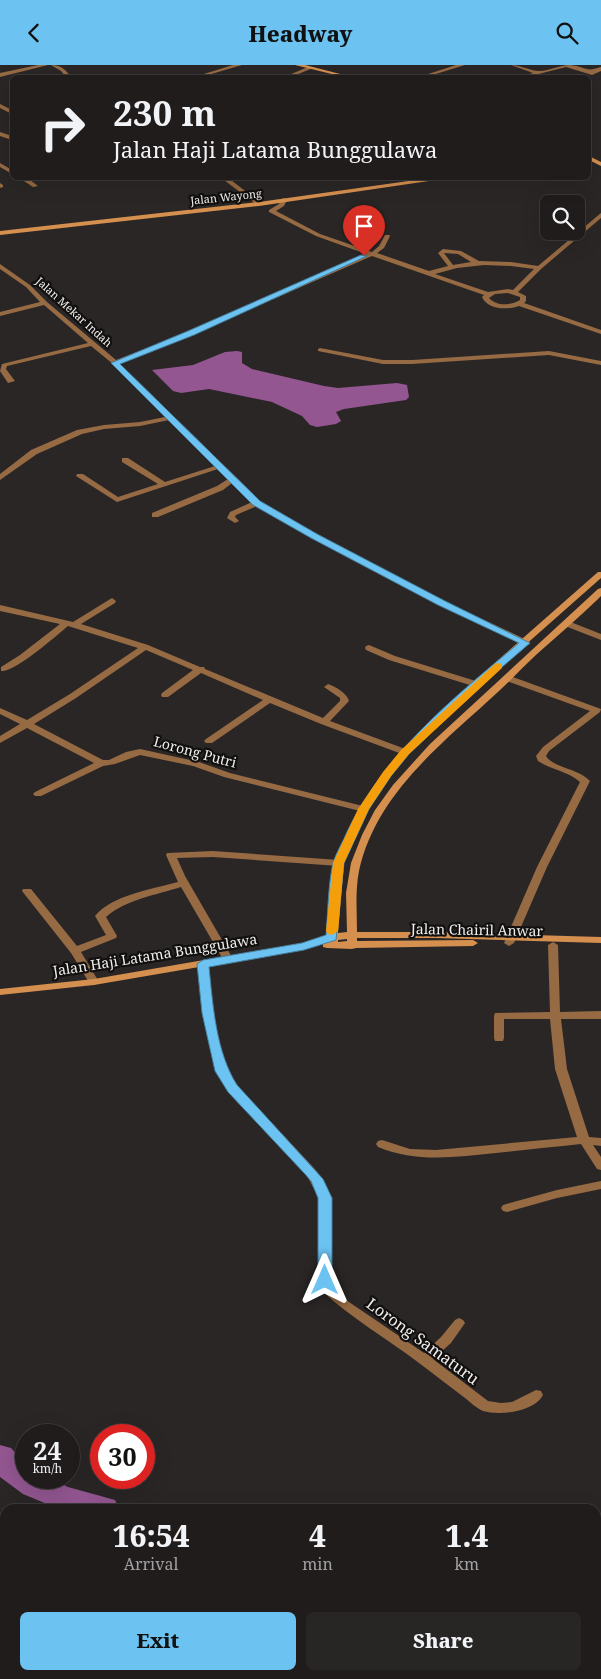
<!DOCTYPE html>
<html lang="en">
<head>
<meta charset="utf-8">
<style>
	:root { --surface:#201c1c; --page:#282525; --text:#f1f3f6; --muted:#a2a1a3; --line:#3d3a3b; --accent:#6cc3f2 }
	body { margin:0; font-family:"Noto Serif",serif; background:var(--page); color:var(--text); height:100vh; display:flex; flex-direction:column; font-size:19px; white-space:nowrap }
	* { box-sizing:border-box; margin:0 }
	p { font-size:16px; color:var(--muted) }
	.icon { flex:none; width:28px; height:28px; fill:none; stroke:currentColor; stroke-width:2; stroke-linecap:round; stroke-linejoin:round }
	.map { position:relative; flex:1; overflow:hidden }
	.sheet { position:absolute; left:0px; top:1439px; width:601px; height:176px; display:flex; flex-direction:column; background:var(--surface); border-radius:15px 15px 0 0; box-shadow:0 5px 20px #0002,0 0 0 1px var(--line) }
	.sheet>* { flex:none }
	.hud { position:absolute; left:10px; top:10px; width:581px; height:105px; border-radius:8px; box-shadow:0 5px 20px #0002,0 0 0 1px var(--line); background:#201c1c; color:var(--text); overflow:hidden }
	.fabs { position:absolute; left:540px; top:130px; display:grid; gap:10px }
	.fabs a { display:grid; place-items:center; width:45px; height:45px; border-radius:8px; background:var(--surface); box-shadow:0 5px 20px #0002,0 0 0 1px var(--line); font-size:25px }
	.speed { position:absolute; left:15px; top:1359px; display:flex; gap:10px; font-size:25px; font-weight:700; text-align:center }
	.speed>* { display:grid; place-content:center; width:65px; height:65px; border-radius:50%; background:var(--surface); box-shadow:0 5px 20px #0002,0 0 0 1px var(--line); line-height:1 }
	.speed small { font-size:12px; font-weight:400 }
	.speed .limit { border:8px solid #d22; background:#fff; color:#111 }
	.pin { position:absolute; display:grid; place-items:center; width:42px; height:42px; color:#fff; margin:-51px -21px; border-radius:50% 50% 50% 0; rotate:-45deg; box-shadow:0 0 5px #0007 }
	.pin .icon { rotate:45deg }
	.me { position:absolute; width:55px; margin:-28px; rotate:0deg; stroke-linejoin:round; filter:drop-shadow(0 0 4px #0008) }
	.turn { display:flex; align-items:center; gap:18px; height:105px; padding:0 20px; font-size:22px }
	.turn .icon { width:65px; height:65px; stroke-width:2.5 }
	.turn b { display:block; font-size:35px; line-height:42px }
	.eta { display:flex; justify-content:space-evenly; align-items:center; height:85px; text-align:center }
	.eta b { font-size:30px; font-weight:800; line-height:35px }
	.button { display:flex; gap:10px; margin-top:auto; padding:10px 20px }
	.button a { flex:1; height:58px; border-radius:8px; background:var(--accent); color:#111; font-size:20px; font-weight:800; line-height:58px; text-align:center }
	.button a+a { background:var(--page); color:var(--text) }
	header { display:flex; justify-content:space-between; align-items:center; height:65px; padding:0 20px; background:var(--accent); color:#111; font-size:22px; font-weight:800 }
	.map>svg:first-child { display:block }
	.water { fill:#935691 }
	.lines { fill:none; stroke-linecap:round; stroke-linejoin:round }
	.river { fill:#935691; fill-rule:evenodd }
	.street { fill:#966a43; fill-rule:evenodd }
	.secondary { fill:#d58f4e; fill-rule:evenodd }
	.route { fill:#6cc3f2; stroke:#467f9d }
	.slow { fill:#f59e0b }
	.labels { text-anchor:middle; stroke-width:4.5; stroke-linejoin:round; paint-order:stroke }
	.far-street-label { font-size:11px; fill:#f0eeed; stroke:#11100f }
	.street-label { font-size:14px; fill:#f0eeed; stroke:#11100f }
	.near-street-label { font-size:16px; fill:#f0eeed; stroke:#11100f }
</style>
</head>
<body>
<header><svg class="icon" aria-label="back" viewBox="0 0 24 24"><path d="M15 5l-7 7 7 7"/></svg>Headway<svg class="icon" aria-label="search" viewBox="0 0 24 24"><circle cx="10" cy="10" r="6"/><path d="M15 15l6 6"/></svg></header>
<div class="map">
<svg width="601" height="1614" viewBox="0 0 601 1614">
	<rect width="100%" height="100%" fill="#2a2626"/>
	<path class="water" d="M237,286L242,287V298L252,304L324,321L338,323L397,318L407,320L409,332L406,335L344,344L336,347L341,356L336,359L317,362L310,360L302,351L272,337L209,324L181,328L173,326L152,305L193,300L225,287Z"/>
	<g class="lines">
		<path class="river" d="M0,1380L11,1383L26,1399V1412H47L68,1422L115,1435L119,1444H59L23,1429L0,1412Z
			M167,1610H201L203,1614H169Z"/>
		<path class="street" d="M38,0H48L0,12V8Z
			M51,0C61,0 65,4 71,12H66L61,6Z
			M233,0H242L201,12H194Z
			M456,0H465L426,12H419Z
			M511,0C521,0 530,6 539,6C550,6 559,0 570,0C585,1 585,8 601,2V6L592,10L566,2L527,12H521V11L533,8Z
			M308,2L313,3L291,12H284Z
			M0,39L12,45V49L0,43Z
			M0,67L12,71V75L0,71Z
			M0,98L12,105V109L0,102Z
			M18,112H26L38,121L33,122Z
			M93,112H103L89,116V114Z
			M220,112H227L262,139L257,140Z
			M0,118L3,120V122L0,123Z
			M284,133L287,135L284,141L276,146L320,169L372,187L379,181L385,170H389L390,171L384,183L377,188L429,206L448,201L438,188L443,184L461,186L479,196L511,197L538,201L601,148V153L541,204L518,227L526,231V236L524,238L601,265V269L519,241C507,245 488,245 482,232L484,230L372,191L193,269L120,299L260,436L317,469L444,536L529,576L530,578L529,580H523C432,537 343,491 257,441L236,450L235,452L239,456L235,458L227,453L230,447L252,437L232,418L223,425L158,452H152V448L217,421L228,414L218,404L117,437L76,411L77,409H83L118,432L158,419L122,397V393H128L165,417L215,401L169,355L140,361L104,364L82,369L37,389L0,415V409L31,385L77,365L104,360L140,357L165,352L113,299L91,281L7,301L6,304L15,316L8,318L0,306L2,299L88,278L44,240L0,251V247L40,237L26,222L0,204V199L30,220L47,237L116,295L189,267L366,189L316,171L269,147V145L279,139L282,134ZM444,188L458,189L471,197L453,200ZM484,200L511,201L534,204L513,225L508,224L488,227L435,209L457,203ZM508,228L520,232V235C510,241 496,241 489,233L495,229Z
			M320,283L383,295H412L549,286L601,296V300L549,290L412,299H383L318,286V284Z
			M112,533L116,536L115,538L81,559L148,580L200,602H204L205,604L323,653L340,636V633L324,622L328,619C336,622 347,628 349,636L330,656L408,685L410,687L405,690L402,689L321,659L270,638L212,678H206L204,676L206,674L263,635L201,608L168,632H162L161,630L162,628L193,605L146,585L76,633L34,659L103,695H109L126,687L140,684L199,697L230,708L367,742L369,744L367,746L364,747L224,712L193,701L140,690L115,699L103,701L41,731H35L33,729L35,727L94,698L27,663L0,678V671L20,659L0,649V643L27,655L70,629L138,583L68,561C56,571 14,608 1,606V602L20,590L60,559L0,546V540L73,557Z
			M568,556L601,569V575L565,561L564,559L565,557Z
			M369,580L395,591L479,617L480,619L476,622L473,621L389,595L366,585L365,583L366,581Z
			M507,610L601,644L600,647L549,686L546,691C553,703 578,703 590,716L547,802L514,878L509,881L504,878L537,802L580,717C568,706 551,705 538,696L536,691L543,682L590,646L504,615L503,613L504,611Z
			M213,786L339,795L344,798L339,801L213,792L177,793L185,811L233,894L232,896H224L181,822C156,830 127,834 106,852L117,871L116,873L81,887L99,917L94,920L90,919L71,888L22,826L23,824H31L77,881L106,870L95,851C112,830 153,824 178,817L166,790L167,788Z
			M553,877L558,880L560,947L601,946V954H561L567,1004L589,1072L601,1073V1081L593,1080L601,1092V1105L597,1104L581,1079C553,1082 524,1085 496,1088C456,1092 416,1098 378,1082L376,1079L378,1076L382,1075L410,1084L436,1085L577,1072L555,1004L550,954H504V973L503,976H495L494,973V951L495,948L550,947L548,880Z
			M203,896L208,899C213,940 215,986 237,1021L314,1103L322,1114L331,1133V1220L349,1237L424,1288L441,1272L455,1255L459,1253L463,1255L465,1258L451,1278L433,1294L488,1336L501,1338L512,1337L536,1325L541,1326L543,1330C534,1347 500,1351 483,1346C476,1343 470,1337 465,1333C449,1321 434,1309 419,1298C386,1273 351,1253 321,1225L319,1222V1133L306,1109L229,1027L216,1006L203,948L198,899Z
			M601,1116V1124L557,1133L507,1147L503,1146L501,1143L503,1140L557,1125Z"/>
		<path class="secondary" d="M295,0H305L352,12H344Z
			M589,91L601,97V101L589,95Z
			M437,112H456L259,141L0,170V166L259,137Z
			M598,507H601V513L479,621L408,689L391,711L369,744L344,798L338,868L347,867L346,828L351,798L362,770L375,745L393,720L430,679L598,524L601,523V531L597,535C577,554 557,571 537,589C524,601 512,614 499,626C444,677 376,728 359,806C355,826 357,847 357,867H436L601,872V878L436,873H357V876L473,875L478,878L473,881L356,883L352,884L327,883L323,882V878L304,884L94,920L0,930V924L94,914L303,878L327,870L334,798L359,744L384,707L402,685L473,617ZM347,874V876L338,877V875Z"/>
	</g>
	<path class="route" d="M361,190L367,191L194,270L120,299L260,436L317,469L445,536L530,578L480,621L409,689L391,711L369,744L344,798L336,875L304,885L209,902C213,941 216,987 237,1020L323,1114L332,1133V1215L330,1219L325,1221L320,1219L318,1215V1133L311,1116L305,1109L228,1027L215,1006L202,948L197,899L203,895L302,878L326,870C328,848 328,820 333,798C336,788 343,777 347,767C385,688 452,634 519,578L438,540L311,473L253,440L111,298L188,266Z"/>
	<path class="slow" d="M498,598L502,599V603L409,689L391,711L369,744L344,798L338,866L332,870L328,869L326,866L333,798L358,744L383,707L401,685L495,599Z"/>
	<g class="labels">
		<g class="far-street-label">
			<text transform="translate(226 132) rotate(-6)" y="4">Jalan Wayong</text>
			<text transform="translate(74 247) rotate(42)" y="4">Jalan Mekar Indah</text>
		</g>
		<g class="street-label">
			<text transform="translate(195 687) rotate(15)" y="5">Lorong Putri</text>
			<text transform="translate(477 865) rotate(1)" y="5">Jalan Chairil Anwar</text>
			<text transform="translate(155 890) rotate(-9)" y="5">Jalan Haji Latama Bunggulawa</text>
		</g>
		<g class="near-street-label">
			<text transform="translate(423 1276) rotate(36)" y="6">Lorong Samaturu</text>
		</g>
	</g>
</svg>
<div class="fabs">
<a><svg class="icon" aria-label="search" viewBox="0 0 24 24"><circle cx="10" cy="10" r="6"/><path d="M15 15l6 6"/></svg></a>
</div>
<div class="speed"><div>24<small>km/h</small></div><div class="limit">30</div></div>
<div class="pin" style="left:364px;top:191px;background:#d93025"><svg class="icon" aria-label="arrive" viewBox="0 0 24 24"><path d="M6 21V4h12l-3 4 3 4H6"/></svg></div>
<svg class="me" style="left:325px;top:1215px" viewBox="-20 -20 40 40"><path d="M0-17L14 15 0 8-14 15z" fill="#6cc3f2" stroke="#fff" stroke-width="4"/></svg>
<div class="hud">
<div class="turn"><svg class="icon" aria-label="right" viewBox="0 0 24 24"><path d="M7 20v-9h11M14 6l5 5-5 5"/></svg><div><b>230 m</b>Jalan Haji Latama Bunggulawa</div></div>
</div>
<section class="sheet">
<div class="eta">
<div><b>16:54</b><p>Arrival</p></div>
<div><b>4</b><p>min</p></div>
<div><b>1.4</b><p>km</p></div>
</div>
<div class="button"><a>Exit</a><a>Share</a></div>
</section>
</div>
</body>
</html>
